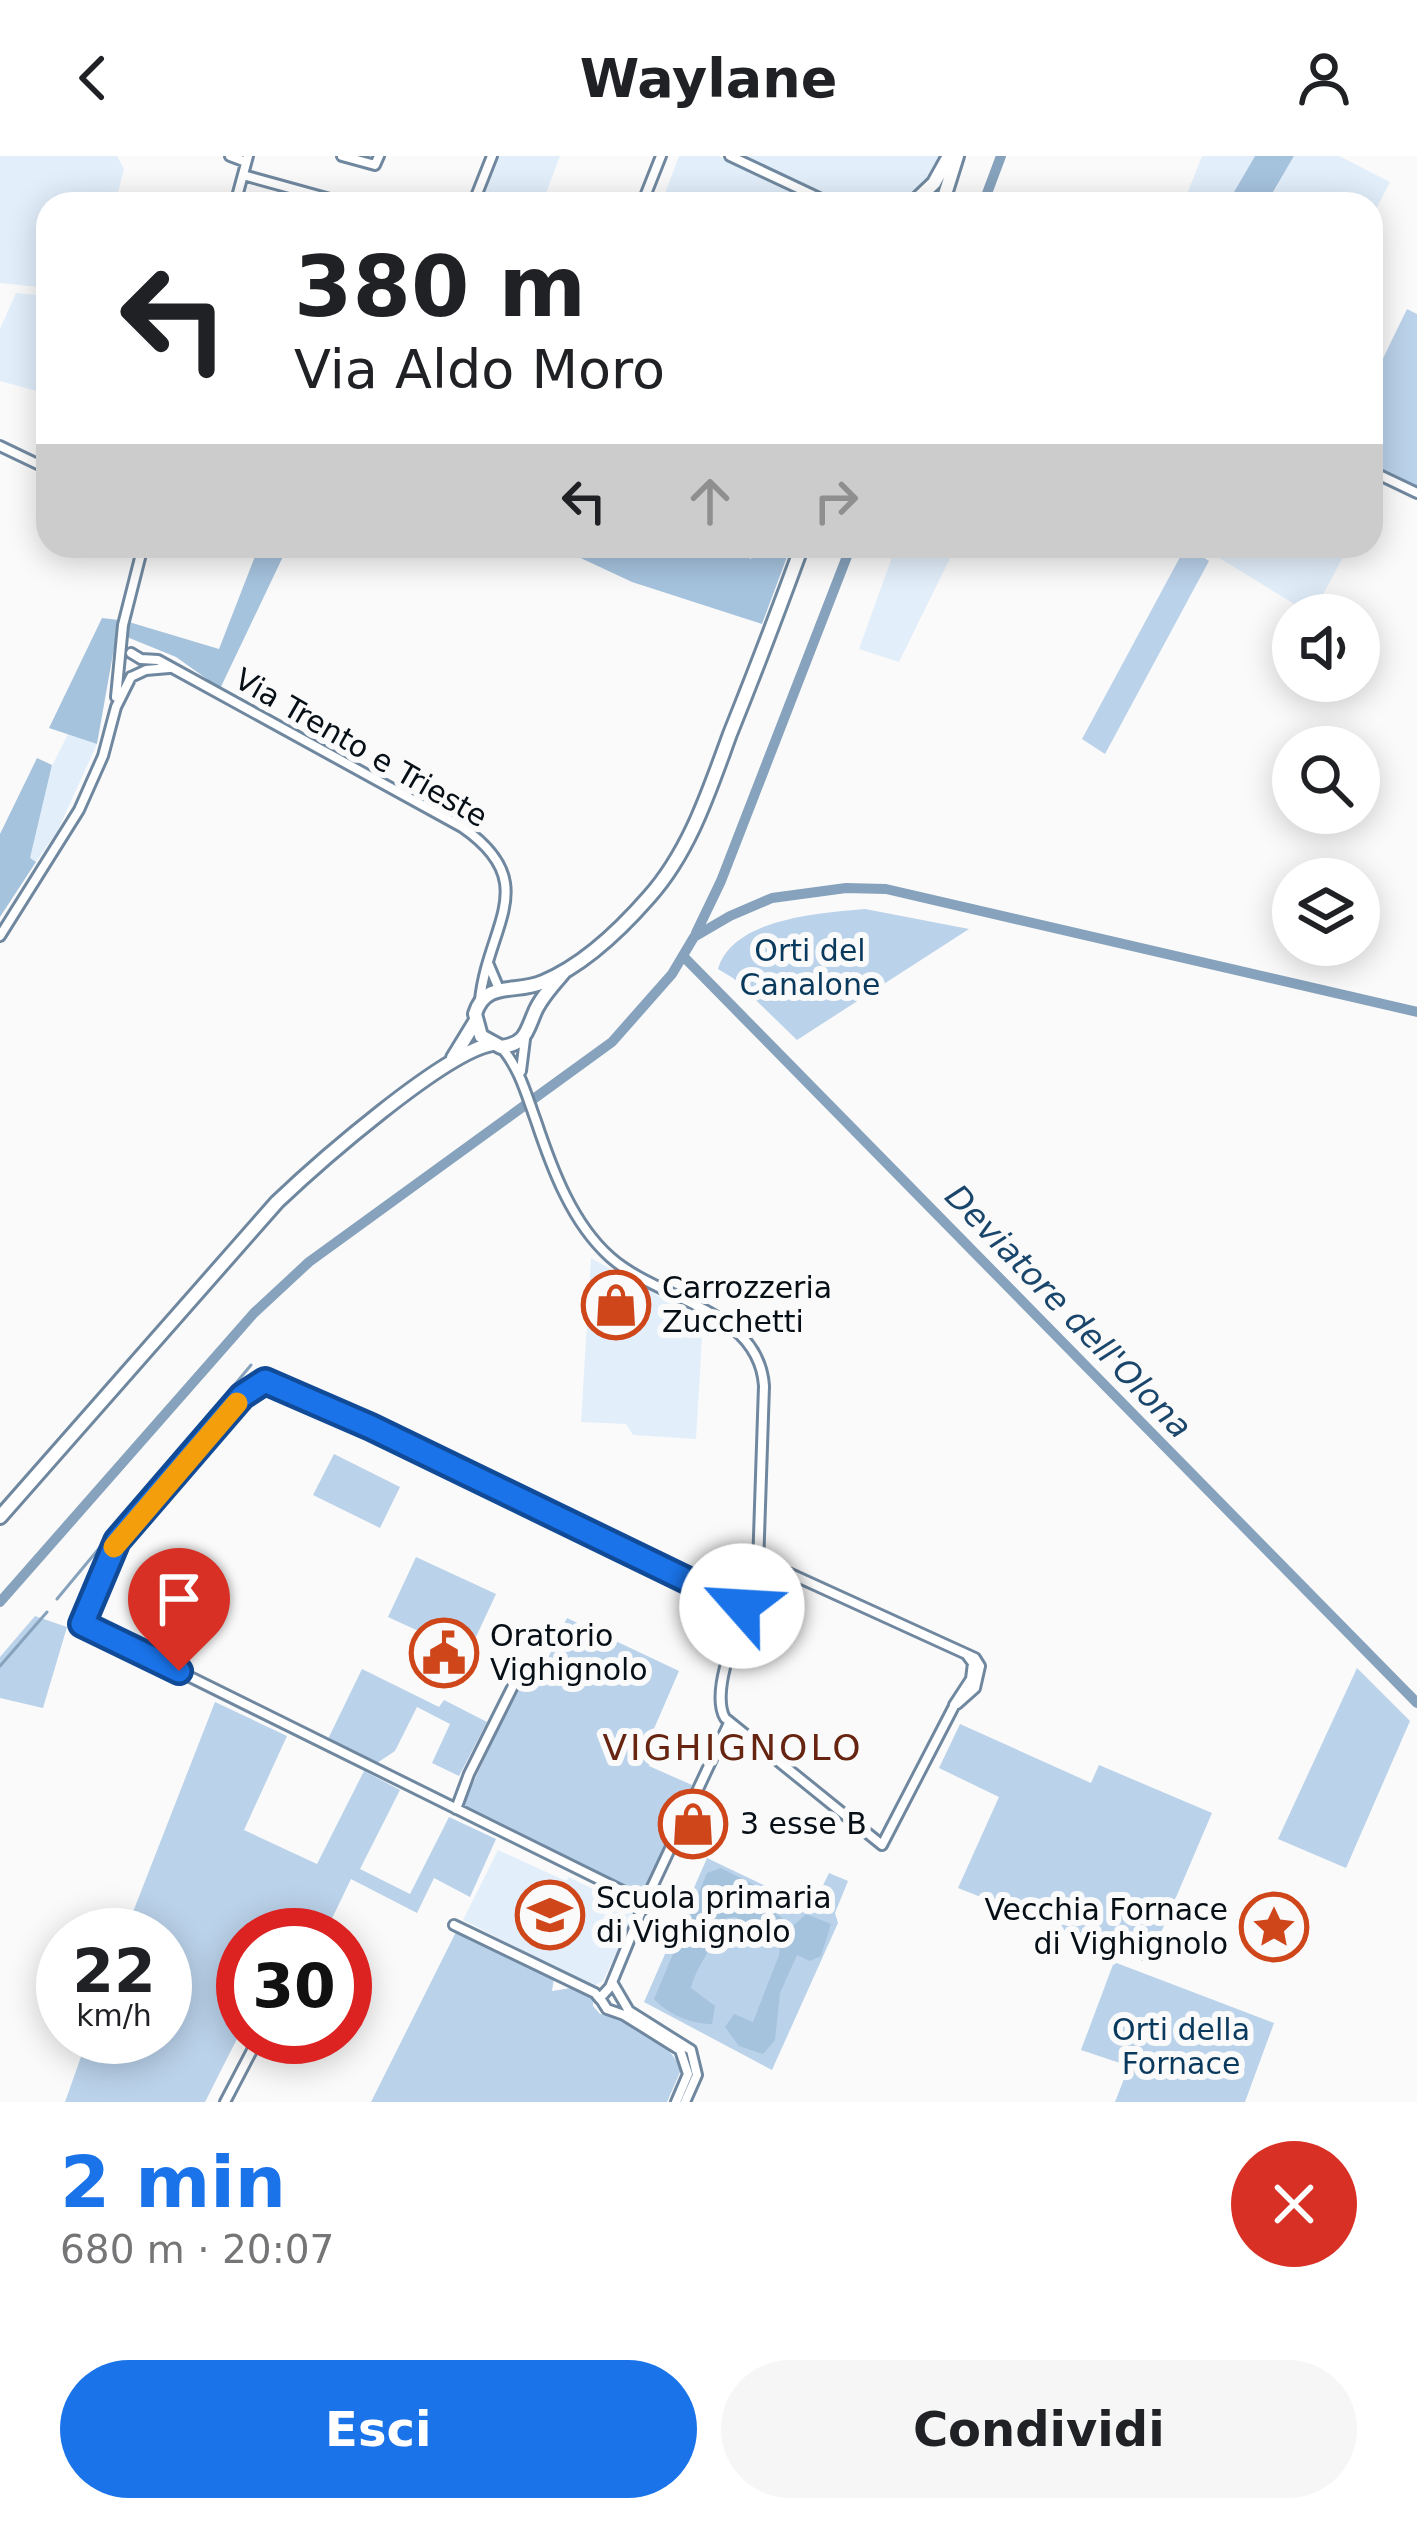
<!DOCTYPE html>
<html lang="it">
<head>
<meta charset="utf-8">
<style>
	:root { --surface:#fff; --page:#f6f6f6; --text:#202124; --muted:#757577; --accent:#1a73e8 }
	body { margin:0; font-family:"DejaVu Sans",sans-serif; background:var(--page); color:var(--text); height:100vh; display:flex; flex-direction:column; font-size:45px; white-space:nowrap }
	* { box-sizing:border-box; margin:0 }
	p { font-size:39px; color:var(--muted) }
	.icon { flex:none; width:66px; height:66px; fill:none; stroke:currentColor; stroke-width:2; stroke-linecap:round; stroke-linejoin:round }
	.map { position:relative; height:1946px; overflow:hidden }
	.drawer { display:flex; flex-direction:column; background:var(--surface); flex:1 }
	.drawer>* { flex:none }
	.guide { position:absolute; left:36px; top:36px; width:1347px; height:366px; border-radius:36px; box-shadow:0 6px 30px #0003; background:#fff; color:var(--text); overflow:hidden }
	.buttons { position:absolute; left:1272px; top:438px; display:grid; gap:24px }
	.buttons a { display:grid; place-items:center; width:108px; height:108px; border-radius:50%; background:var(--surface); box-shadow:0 6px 30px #0003; font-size:60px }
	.speed { position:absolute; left:36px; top:1752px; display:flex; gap:24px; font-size:60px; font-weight:700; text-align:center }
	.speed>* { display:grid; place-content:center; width:156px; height:156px; border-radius:50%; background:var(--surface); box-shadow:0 6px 30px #0003; line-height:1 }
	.speed small { font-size:30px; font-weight:400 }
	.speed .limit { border:18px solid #d22; background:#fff; color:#111 }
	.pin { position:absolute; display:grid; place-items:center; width:102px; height:102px; color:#fff; margin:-123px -51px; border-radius:50% 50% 50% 0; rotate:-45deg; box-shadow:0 0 12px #0007 }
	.pin .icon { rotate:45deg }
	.me { position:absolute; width:132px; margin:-66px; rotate:296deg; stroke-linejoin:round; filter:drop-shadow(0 0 9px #0008) }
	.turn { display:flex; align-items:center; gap:42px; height:252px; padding:0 60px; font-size:54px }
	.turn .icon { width:156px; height:156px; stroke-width:2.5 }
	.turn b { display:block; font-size:84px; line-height:102px }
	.lanes { display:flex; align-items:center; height:114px; padding:0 60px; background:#0003; justify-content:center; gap:60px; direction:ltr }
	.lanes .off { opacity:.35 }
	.round { display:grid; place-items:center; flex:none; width:126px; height:126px; border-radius:63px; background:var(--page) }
	.summary { display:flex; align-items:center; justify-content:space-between; height:204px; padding:0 60px }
	h1 { font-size:72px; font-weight:700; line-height:90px; color:var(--accent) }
	.button { display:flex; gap:24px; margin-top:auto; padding:24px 60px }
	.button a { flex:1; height:138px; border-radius:72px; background:var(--accent); color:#fff; font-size:48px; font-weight:700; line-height:138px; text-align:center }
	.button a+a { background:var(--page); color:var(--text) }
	header { display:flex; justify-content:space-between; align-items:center; height:156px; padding:0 60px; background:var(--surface); font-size:54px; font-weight:700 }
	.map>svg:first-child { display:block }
	.built { fill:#e2effb }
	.green { fill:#bad2ea }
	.forest { fill:#a6c3de }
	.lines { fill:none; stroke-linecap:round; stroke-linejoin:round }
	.stream { stroke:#86a2bc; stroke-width:3 }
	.canal { stroke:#86a2bc; stroke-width:10 }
	.street-casing { stroke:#70889f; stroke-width:14 }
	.secondary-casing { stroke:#70889f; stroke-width:18 }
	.street { stroke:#fff; stroke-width:8 }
	.secondary { stroke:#fff; stroke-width:12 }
	.route-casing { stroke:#114b97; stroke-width:30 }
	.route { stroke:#1a73e8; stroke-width:21 }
	.slow { stroke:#f59e0b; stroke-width:21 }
	.labels { text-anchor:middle; stroke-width:12; stroke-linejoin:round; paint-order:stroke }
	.street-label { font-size:30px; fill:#060e16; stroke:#fafafa }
	.park-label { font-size:30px; fill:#09395d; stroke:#fafafa }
	.poi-label { font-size:30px; fill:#060e16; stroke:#fafafa; text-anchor:start }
	.water-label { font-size:33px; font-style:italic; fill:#1a466b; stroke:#fafafa }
	.quarter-label { font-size:36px; letter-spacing:3px; fill:#672511; stroke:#fafafa }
</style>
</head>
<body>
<header><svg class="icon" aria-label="back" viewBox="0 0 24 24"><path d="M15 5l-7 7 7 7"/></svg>Waylane<svg class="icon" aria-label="person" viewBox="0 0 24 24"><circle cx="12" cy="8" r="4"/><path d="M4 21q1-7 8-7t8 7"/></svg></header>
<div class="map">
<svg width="1417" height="1946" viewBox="0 0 1417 1946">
	<rect width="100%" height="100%" fill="#fafafa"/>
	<path class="built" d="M0,0H117L124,13L115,48H48V132L0,127Z
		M494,0H560L542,48H475Z
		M679,0H719L821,48H661Z
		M738,0H949L912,48H833Z
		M1202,0H1255L1227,48H1183Z
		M1294,0H1339L1390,26L1371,63V48H1267Z
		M16,137L48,140V238L0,225V173Z
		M896,390H956L899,506L859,493Z
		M1200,390H1349L1312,459Z
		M69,576L97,588L57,676L36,706L29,703L52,610Z
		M591,1102L703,1165L696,1283L633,1279L626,1268L581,1266Z
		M498,1694L566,1725L569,1721L636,1755L603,1825L594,1830L584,1826L463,1764Z"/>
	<path class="green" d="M1407,153L1417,158V331L1371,310V227Z
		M1186,390L1209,405L1105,598L1082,583Z
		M865,753L969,773L797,884L733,822L718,813C733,762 821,757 865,753Z
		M334,1298L400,1331L380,1372L313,1339Z
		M416,1401L496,1438L468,1498L388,1461Z
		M35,1460L67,1471L43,1552L0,1542V1501Z
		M567,1462L679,1515L653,1575L660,1579L649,1610L692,1629L645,1736L637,1737L463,1649L523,1519L537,1525Z
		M1357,1512L1410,1565L1346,1712L1278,1683Z
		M362,1513L439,1551L444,1544L487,1566L459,1620L432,1607L450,1568L417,1551L395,1595L377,1607L328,1583Z
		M215,1546L287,1580L244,1674L317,1708L364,1615L400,1634L360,1713L410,1738L449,1661L496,1683L470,1741L434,1722L417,1757L351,1723L324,1779H243V1871L205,1946H65L88,1881H165V1779H124Z
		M960,1568L1091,1627L1099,1609L1212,1657L1148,1807L958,1732L999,1641L939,1612Z
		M707,1702L812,1752L829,1717L848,1725L835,1757L838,1767L772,1914L644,1846Z
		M456,1776L554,1823L552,1835L571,1832L593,1843V1850L600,1858C630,1860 670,1886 681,1914L667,1946H371Z
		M1114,1806L1274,1867L1245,1946H1115L1129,1910L1081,1894Z"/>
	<path class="forest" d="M1255,0H1294L1266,48H1227Z
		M259,390H288L218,537L205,529L207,523L176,501L127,481L129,466L219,493Z
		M555,390H722L751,403L757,390H791L762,468L632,426Z
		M102,462L119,464L97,588L49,572Z
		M37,602L52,609L30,702L36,706L0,761V678Z
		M721,1712L756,1730L755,1742L793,1770L806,1758L831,1768L821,1800L810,1805L797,1799L780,1837L775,1884L763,1898L739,1890L725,1871L734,1858L753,1866L779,1799L782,1766L763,1759L754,1780L736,1761L722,1763C716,1790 698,1805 691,1832L715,1850L712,1868C691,1868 668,1858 654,1843L707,1717Z"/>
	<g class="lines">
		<path class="stream" d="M193,1279L251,1209
			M57,1443L180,1295
			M0,1510L47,1456"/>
		<path class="canal" d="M983,48L1001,0
			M696,777L721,725L851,390
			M683,800L1417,1547
			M0,1446L254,1157L309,1106L612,886L672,818L694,781L730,760L772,742L846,732L886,733L1417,856"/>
		<defs>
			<path id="street" d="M230,0L246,6
				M342,0L375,9L379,0
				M730,0L832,48
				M243,19L348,48
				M235,48L248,0
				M473,48L492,0
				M642,48L661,0
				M0,290L48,313
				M1371,315L1417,337
				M131,497L141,503L158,504L462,671C543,727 488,768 480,844
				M131,521L146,514L169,512
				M116,541L123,469L143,390
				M0,780L79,654L103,600L116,551L131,521
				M488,807L499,833
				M501,891C520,913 526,938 536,965C552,1013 572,1067 610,1101C659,1145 759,1153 764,1230L757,1440L761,1449C757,1454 752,1457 748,1461C731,1480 712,1540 725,1562L882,1689L953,1552
				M521,915L525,883
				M758,1403L975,1502L980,1510L975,1532L957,1548
				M745,1455L743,1444L752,1439L756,1430
				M954,1549L971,1523L973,1507L967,1499
				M456,1653L469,1618L522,1512
				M645,1746L83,1468L117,1385L242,1240L265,1225L340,1256L589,1375L743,1453
				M454,1769L595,1837L600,1843
				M612,1826L629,1855L691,1894L697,1919L685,1946
				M225,1946L259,1881
				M676,1946L688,1918L680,1894L624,1859L607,1853L600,1842L610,1831L645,1746L729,1567"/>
			<path id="secondary" d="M912,48L934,27L949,0
				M942,48L957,0
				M565,815C555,827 540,842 534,858C526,877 525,888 501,891L481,880L475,858C485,824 516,838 543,826C582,810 621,773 649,741C690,695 709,635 730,578C755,516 779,453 802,390
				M453,902L475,866
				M0,1361L277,1046C317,1008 443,897 492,888"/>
		</defs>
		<use href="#street" class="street-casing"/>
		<use href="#secondary" class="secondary-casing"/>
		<use href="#street" class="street"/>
		<use href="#secondary" class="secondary"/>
	</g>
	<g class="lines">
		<defs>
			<path id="route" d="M179,1515L82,1468L117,1385L242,1240L265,1225L371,1271L732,1446L743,1444L742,1450"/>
		</defs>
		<use href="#route" class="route-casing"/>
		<use href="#route" class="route"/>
		<path class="slow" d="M114,1391L237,1247"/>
	</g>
	<defs>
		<symbol id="shop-ring" viewBox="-11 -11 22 22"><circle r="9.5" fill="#fafafa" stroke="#ce461a" stroke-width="1.5"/><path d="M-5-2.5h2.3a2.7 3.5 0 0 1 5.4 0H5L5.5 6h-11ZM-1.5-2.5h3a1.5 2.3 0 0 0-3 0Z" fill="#ce461a"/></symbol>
		<symbol id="civic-ring" viewBox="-11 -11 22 22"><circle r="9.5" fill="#fafafa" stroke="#ce461a" stroke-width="1.5"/><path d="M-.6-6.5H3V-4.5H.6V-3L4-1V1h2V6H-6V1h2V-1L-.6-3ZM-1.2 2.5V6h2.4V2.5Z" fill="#ce461a"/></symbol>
		<symbol id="school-ring" viewBox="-11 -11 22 22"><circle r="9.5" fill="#fafafa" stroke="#ce461a" stroke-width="1.5"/><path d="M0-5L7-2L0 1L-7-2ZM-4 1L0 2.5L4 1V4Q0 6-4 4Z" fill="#ce461a"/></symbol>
		<symbol id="sight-ring" viewBox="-11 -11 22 22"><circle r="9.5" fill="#fafafa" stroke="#ce461a" stroke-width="1.5"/><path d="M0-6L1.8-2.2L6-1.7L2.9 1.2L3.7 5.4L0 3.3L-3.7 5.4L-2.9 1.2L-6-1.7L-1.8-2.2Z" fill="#ce461a"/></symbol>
	</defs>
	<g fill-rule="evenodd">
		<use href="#shop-ring" x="578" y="1111" width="76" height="76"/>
		<use href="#civic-ring" x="406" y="1459" width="76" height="76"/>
		<use href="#shop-ring" x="655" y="1630" width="76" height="76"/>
		<use href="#school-ring" x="512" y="1721" width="76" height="76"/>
		<use href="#sight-ring" x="1236" y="1733" width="76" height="76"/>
	</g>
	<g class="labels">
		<g class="street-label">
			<text transform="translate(361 592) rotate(30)" y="10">Via Trento e Trieste</text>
		</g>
		<g class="park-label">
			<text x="810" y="805">Orti del<tspan x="810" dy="34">Canalone</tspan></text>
			<text x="1181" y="1884">Orti della<tspan x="1181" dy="34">Fornace</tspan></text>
		</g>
		<g class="poi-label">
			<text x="662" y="1142">Carrozzeria<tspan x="662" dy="34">Zucchetti</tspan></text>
			<text x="490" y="1490">Oratorio<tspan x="490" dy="34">Vighignolo</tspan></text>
			<text x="740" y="1678">3 esse B</text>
			<text x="596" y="1752">Scuola primaria<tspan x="596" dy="34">di Vighignolo</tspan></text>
			<text x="1228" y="1764" text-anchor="end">Vecchia Fornace<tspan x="1228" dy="34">di Vighignolo</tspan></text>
		</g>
		<g class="water-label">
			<text transform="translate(1069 1155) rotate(46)" y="12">Deviatore dell'Olona</text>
		</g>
		<g class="quarter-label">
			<text x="733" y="1604">VIGHIGNOLO</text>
		</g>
	</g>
</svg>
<div class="buttons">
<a><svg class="icon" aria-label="sound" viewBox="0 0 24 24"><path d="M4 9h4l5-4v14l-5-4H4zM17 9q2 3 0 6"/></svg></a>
<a><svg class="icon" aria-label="search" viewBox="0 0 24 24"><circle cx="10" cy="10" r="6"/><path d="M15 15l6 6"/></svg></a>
<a><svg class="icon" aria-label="layers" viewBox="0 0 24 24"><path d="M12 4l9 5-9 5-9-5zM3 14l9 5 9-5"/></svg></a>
</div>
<div class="speed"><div>22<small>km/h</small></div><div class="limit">30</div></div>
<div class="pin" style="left:179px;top:1515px;background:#d93025"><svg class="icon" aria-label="arrive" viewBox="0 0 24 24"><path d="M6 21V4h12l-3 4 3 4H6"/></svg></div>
<svg class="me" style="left:742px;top:1450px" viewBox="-20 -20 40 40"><circle r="19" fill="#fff"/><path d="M0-13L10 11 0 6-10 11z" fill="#1a73e8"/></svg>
<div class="guide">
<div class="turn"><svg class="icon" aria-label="left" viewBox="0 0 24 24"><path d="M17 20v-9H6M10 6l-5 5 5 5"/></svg><div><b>380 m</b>Via Aldo Moro</div></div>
<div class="lanes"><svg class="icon" aria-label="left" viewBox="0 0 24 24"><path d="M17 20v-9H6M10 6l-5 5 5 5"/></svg><svg class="icon off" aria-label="ahead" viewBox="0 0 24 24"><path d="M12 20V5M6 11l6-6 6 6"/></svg><svg class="icon off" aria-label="right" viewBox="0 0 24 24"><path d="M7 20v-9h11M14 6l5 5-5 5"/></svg></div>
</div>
</div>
<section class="drawer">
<div class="summary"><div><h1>2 min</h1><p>680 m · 20:07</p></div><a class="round" style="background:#d93025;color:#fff"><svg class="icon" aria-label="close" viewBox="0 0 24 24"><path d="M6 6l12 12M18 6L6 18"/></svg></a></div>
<div class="button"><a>Esci</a><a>Condividi</a></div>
</section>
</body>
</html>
